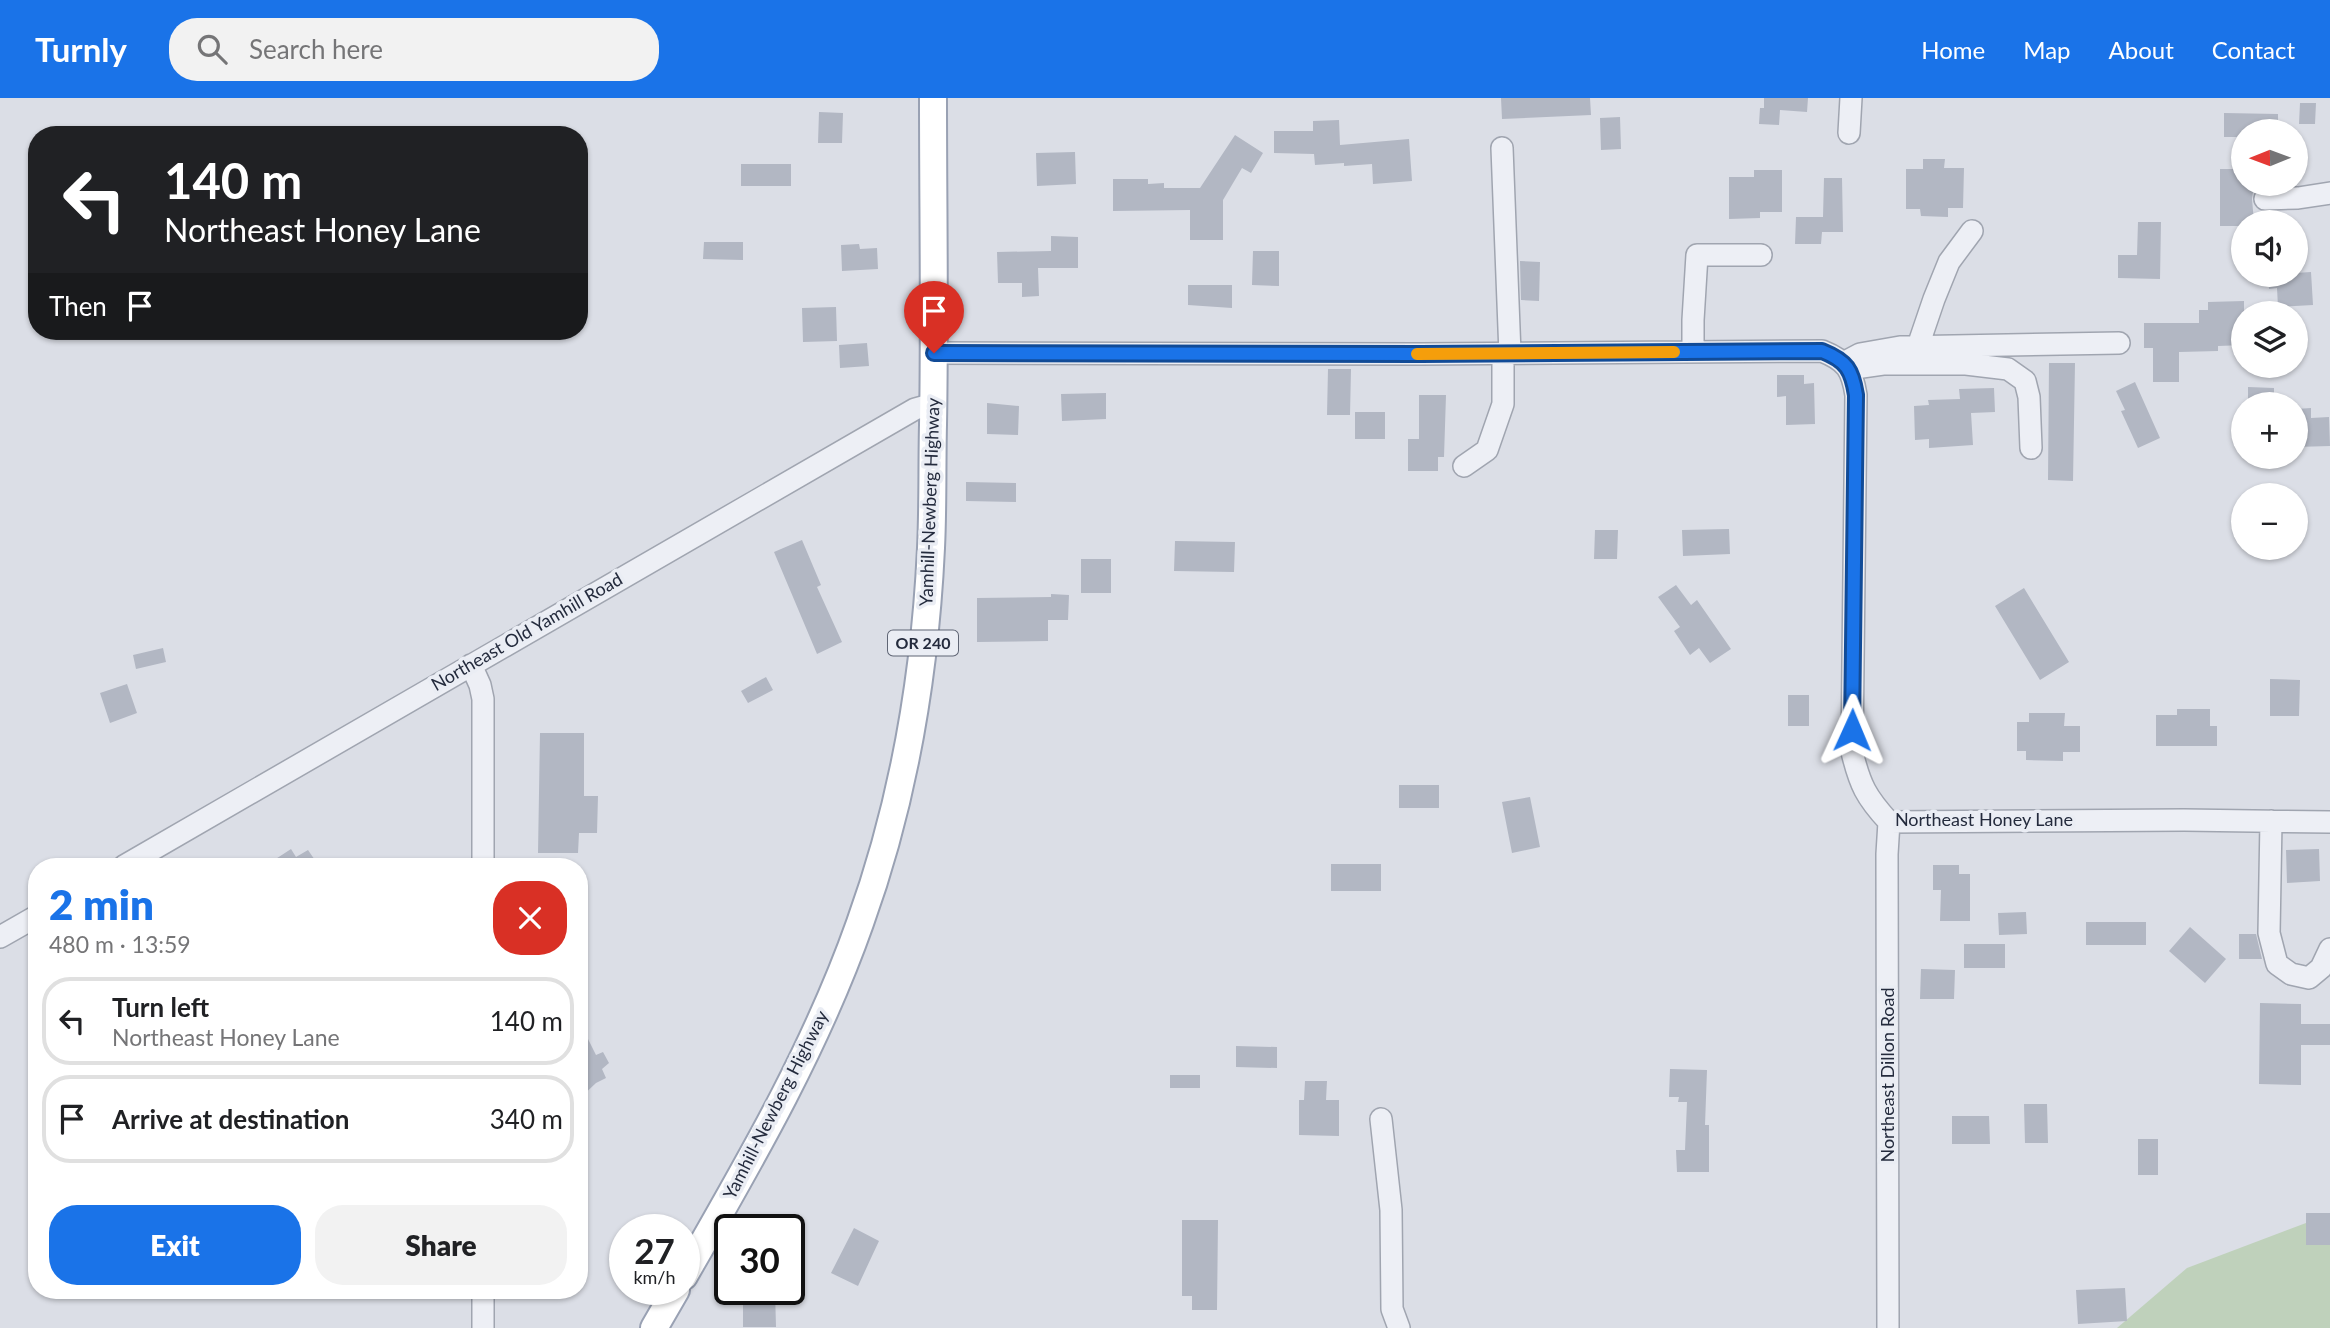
<!DOCTYPE html>
<html lang="en">
<head>
<meta charset="utf-8">
<style>
	:root { --surface:#fff; --page:#f2f2f2; --text:#202124; --muted:#757577; --line:#e0e0e0; --accent:#1a73e8 }
	body { margin:0; font-family:Lato,sans-serif; background:var(--page); color:var(--text); height:100vh; display:flex; flex-direction:column; font-size:26px; white-space:nowrap }
	* { box-sizing:border-box; margin:0 }
	p { font-size:23px; color:var(--muted) }
	.icon { flex:none; width:38px; height:38px; fill:none; stroke:currentColor; stroke-width:2; stroke-linecap:round; stroke-linejoin:round }
	.map { position:relative; flex:1; overflow:hidden }
	.drawer { position:absolute; left:28px; top:760px; width:560px; height:441px; display:flex; flex-direction:column; background:var(--surface); border-radius:28px; box-shadow:0 2px 5px #0004 }
	.drawer>* { flex:none }
	.guide { position:absolute; left:28px; top:28px; width:560px; height:214px; border-radius:28px; box-shadow:0 2px 5px #0004; background:#202124; color:#fff; overflow:hidden }
	.needle { width:46px; rotate:269deg }
	.fabs { position:absolute; left:2231px; top:21px; display:grid; gap:14px }
	.fabs a { display:grid; place-items:center; width:77px; height:77px; border-radius:50%; background:var(--surface); box-shadow:0 2px 5px #0004; font-size:35px }
	.speed { position:absolute; left:609px; top:1116px; display:flex; gap:14px; font-size:35px; font-weight:700; text-align:center }
	.speed>* { display:grid; place-content:center; width:91px; height:91px; border-radius:50%; background:var(--surface); box-shadow:0 2px 5px #0004; line-height:1 }
	.speed small { font-size:18px; font-weight:400 }
	.speed .limit { border:4px solid #111; border-radius:10px; background:#fff; color:#111 }
	.pin { position:absolute; display:grid; place-items:center; width:60px; height:60px; color:#fff; margin:-72px -30px; border-radius:50% 50% 50% 0; rotate:-45deg; box-shadow:0 0 7px #0007 }
	.pin .icon { rotate:45deg }
	.me { position:absolute; width:77px; margin:-38px; rotate:1deg; stroke-linejoin:round; filter:drop-shadow(0 0 5px #0008) }
	.turn { display:flex; align-items:center; gap:24px; height:147px; padding:0 21px; font-size:32px }
	.turn .icon { width:91px; height:91px; stroke-width:2.5 }
	.turn b { display:block; font-size:49px; line-height:60px }
	.then { display:flex; align-items:center; height:66px; padding:0 21px; background:#0003; gap:14px; font-size:26px }
	.round { display:grid; place-items:center; flex:none; width:74px; height:74px; border-radius:28px; background:var(--page) }
	.overview { display:flex; align-items:center; justify-content:space-between; height:119px; padding:0 21px }
	h1 { font-size:42px; font-weight:800; line-height:52px; color:var(--accent) }
	.action { display:flex; gap:14px; margin-top:auto; padding:14px 21px }
	.action a { flex:1; height:80px; border-radius:28px; background:var(--accent); color:#fff; font-size:28px; font-weight:800; line-height:80px; text-align:center }
	.action a+a { background:var(--page); color:var(--text) }
	ul { padding:0; list-style:none }
	li { display:flex; align-items:center; gap:21px; height:88px; margin:0 14px 10px; padding:0 7px; border:4px solid var(--line); border-radius:28px }
	li div { flex:1 }
	li b { display:block; font-size:26px }
	li em { font-style:normal }
	header { display:flex; align-items:center; gap:42px; box-sizing:border-box; height:98px; padding:0 35px; background:var(--accent); color:#fff }
	header strong { font-size:33px }
	nav { display:flex; gap:38px; margin-inline-start:auto; font-size:24px }
	.search { width:490px; height:63px; background:var(--page); display:flex; align-items:center; gap:18px; box-sizing:border-box; padding:0 24px; border-radius:28px; color:var(--muted); font-size:26px }
	.map>svg:first-child { display:block }
	.green { fill:#bfd1bb }
	.building { fill:#b2b7c3 }
	.lines { fill:none; stroke-linecap:round; stroke-linejoin:round }
	.minor-casing { stroke:#a0a5b0; stroke-width:24 }
	.major-casing { stroke:#99a1b3; stroke-width:30 }
	.minor { stroke:#edeff5; stroke-width:21 }
	.major { stroke:#fff; stroke-width:26 }
	.route-casing { stroke:#114b97; stroke-width:18 }
	.route { stroke:#1a73e8; stroke-width:12 }
	.slow { stroke:#f59e0b; stroke-width:12 }
	.labels { text-anchor:middle; stroke-width:7; stroke-linejoin:round; paint-order:stroke }
	.shield { fill:#eaedf4; stroke:#5f6574; stroke-width:2 }
	.shield-label { font-size:16px; font-weight:bold; fill:#242b3d }
	.street-label { font-size:18px; fill:#242b3d; stroke:#eaedf4 }
</style>
</head>
<body>
<header>
<strong>Turnly</strong>
<div class="search"><svg class="icon" aria-label="search" viewBox="0 0 24 24"><circle cx="10" cy="10" r="6"/><path d="M15 15l6 6"/></svg>Search here</div>
<nav><a>Home</a><a>Map</a><a>About</a><a>Contact</a></nav>
</header>
<div class="map">
<svg width="2330" height="1230" viewBox="0 0 2330 1230">
	<rect width="100%" height="100%" fill="#dbdee6"/>
	<path class="green" d="M2330,1116V1230H2117L2187,1170Z"/>
	<path class="building" d="M1501,0H1590L1591,17L1502,21Z
		M1764,0H1808L1807,14L1780,12L1779,27L1759,26L1760,10H1764Z
		M2300,5H2316L2315,26H2299Z
		M819,14L843,15L842,45H818Z
		M2224,15L2278,16V33H2244V39H2224Z
		M1620,19L1621,51L1601,52L1600,20Z
		M1339,22L1340,47L1409,41L1412,83L1373,86L1372,66L1344,68V65L1315,67L1314,56L1274,55V33H1313V23Z
		M1235,37L1263,55L1251,75L1242,70L1223,102V142H1190V112L1113,113V81H1148V86L1164,85V90H1200Z
		M1075,54L1076,86L1037,88L1036,55Z
		M1923,61H1945L1944,70H1964L1963,110H1948V119L1921,118L1920,111H1906V71H1923Z
		M741,66H791V88H741Z
		M2220,71H2244V86H2254L2252,101L2254,124H2244V128H2220Z
		M1754,72H1782V114H1760V120L1729,121V79H1754Z
		M1824,80H1842L1843,134H1822L1821,146H1795L1796,119H1823Z
		M2138,124H2161L2160,181L2118,180V157H2137Z
		M1051,138L1078,139V170H1038L1039,198L1022,199V185H998L997,154L1051,153Z
		M704,144H743V162L703,161Z
		M859,146L860,151L877,150L878,171L842,173L841,147Z
		M1253,153H1279V188L1252,187Z
		M1520,163L1540,164L1539,203L1521,202Z
		M2311,174L2313,207L2278,209L2277,190L2269,191L2268,177H2296V175Z
		M1188,187H1232V210L1188,207Z
		M2244,203V247L2218,248V253L2179,254V284H2153V250H2144V225H2199V212H2208V204Z
		M836,209L837,243L803,244L802,210Z
		M867,245L869,268L840,270L839,247Z
		M2049,265H2075L2073,383L2048,382Z
		M1328,271H1351L1350,317H1327Z
		M1777,277H1804V286L1814,285L1815,326L1786,327V298L1777,299Z
		M2135,284L2160,340L2138,350L2121,313L2125,312L2116,293Z
		M2248,289L2274,290V306H2248Z
		M1994,290L1995,314L1971,315L1973,347L1929,350V341L1915,342L1914,308L1929,307L1928,302L1960,301L1959,291Z
		M1106,295V321L1062,323L1061,296Z
		M1419,297H1446L1444,359H1438V373H1408V341H1419Z
		M987,305L1019,308L1018,337L987,336Z
		M2311,310V320L2329,319L2330,348L2296,349V311Z
		M1355,314H1385V341H1355Z
		M966,384L1016,385V404L966,403Z
		M1729,431L1730,456L1683,458L1682,432Z
		M1595,432H1618L1617,461H1594Z
		M802,442L821,487L817,489L842,544L817,556L774,454Z
		M1175,443L1235,444L1234,474L1174,473Z
		M1081,461H1111V495H1081Z
		M1676,487L1691,507L1697,502L1731,551L1710,565L1699,550L1690,557L1674,533L1680,529L1658,499Z
		M2024,490L2069,564L2040,582L1995,508Z
		M1051,496L1069,497L1068,522H1048V543L977,544V500L1051,499Z
		M163,550L166,564L136,571L133,557Z
		M766,579L773,592L748,605L741,593Z
		M2270,581L2300,582L2299,618H2270Z
		M127,586L137,615L110,625L100,595Z
		M1788,597H1809V628H1788Z
		M2177,611H2210V628H2217V648H2156V617H2177Z
		M2029,615H2065L2064,628H2080V654H2063V663L2026,662V653H2017V624H2029Z
		M540,635H584V698H598L597,735H579L578,755H538Z
		M1399,687H1439V710H1399Z
		M1530,699L1540,749L1512,755L1502,704Z
		M291,751L296,759L308,752L319,768H265Z
		M2319,751L2320,783L2287,785L2286,752Z
		M1331,766H1381V793H1331Z
		M1933,767H1959V776H1970V823H1940L1941,792H1933Z
		M2026,814L2027,836L1999,837L1998,815Z
		M2086,824H2146V847H2086Z
		M2190,829L2226,861L2205,885L2169,853Z
		M2239,836H2256L2262,861H2239Z
		M1964,846H2005V870H1964Z
		M1921,871L1955,872L1954,901H1920Z
		M2260,905L2301,906V926H2330V947H2301V987L2259,986Z
		M579,923L596,957L603,954L609,965L602,971L606,980L596,985L579,1001Z
		M1236,948L1277,949V970L1236,969Z
		M1670,971L1707,972L1705,1027H1709V1074H1677L1676,1052H1685L1687,1004H1678L1679,999H1669Z
		M1170,977H1200V990H1170Z
		M1305,983H1327L1326,1002H1339V1038L1299,1037V1002H1304Z
		M2024,1006H2047L2048,1045H2025Z
		M1952,1018H1989L1990,1046H1952Z
		M2138,1041H2158V1077H2138Z
		M2306,1115H2330V1147H2306Z
		M1182,1122H1218L1217,1212H1192V1198H1182Z
		M854,1130L879,1143L858,1188L831,1175Z
		M2125,1190L2127,1223L2078,1226L2076,1192Z
		M743,1192H775L776,1229H743Z"/>
	<g class="lines">
		<defs>
			<path id="minor" d="M1849,35L1851,0
				M1502,50L1510,256
				M2265,101L2298,100L2330,95
				M1918,248L1934,201L1949,164L1972,133
				M1693,254V222L1697,157H1761
				M934,255L1421,256L1822,253C1847,263 1852,272 1856,297L1852,654C1860,687 1866,699 1889,724L2184,722L2330,724
				M1843,265L1860,256L1900,249L2119,245
				M1848,271L1883,266H1966L2008,271L2025,283L2029,299L2031,350
				M1464,368L1487,352L1503,306V256
				M471,567L480,587L483,601V768
				M2271,723L2269,835L2277,866L2291,876L2309,880L2321,870L2330,851
				M124,768L915,311L933,306
				M0,839L37,818
				M1381,1021L1391,1112L1392,1211L1399,1230
				M483,1192V1230
				M1888,1230L1887,756L1889,724"/>
			<path id="major" d="M684,1178C750,1063 816,950 860,825C903,706 925,577 931,450C933,409 932,368 933,327C935,218 933,109 933,0
				M654,1230L676,1192"/>
		</defs>
		<use href="#minor" class="minor-casing"/>
		<use href="#major" class="major-casing"/>
		<use href="#minor" class="minor"/>
		<use href="#major" class="major"/>
	</g>
	<g class="lines">
		<defs>
			<path id="route" d="M934,255L1421,256L1822,253C1847,263 1852,272 1856,297L1852,632"/>
		</defs>
		<use href="#route" class="route-casing"/>
		<use href="#route" class="route"/>
		<path class="slow" d="M1417,256L1674,254"/>
	</g>
	<g class="labels">
		<rect class="shield" x="888" y="532.5" width="70" height="25" rx="5"/>
		<g class="shield-label">
			<text x="923" y="551">OR 240</text>
		</g>
		<g class="street-label">
			<text transform="translate(930 404) rotate(-88)" y="6">Yamhill-Newberg Highway</text>
			<text transform="translate(527 534) rotate(-30)" y="6">Northeast Old Yamhill Road</text>
			<text x="1984" y="728">Northeast Honey Lane</text>
			<text transform="translate(1888 977) rotate(-90)" y="6">Northeast Dillon Road</text>
			<text transform="translate(776 1007) rotate(-63)" y="6">Yamhill-Newberg Highway</text>
		</g>
	</g>
</svg>
<div class="fabs">
<a><svg class="needle" viewBox="-14 -14 28 28"><path d="M0-13l5 13h-10z" fill="#e53935"/><path d="M0 13l5-13h-10z" fill="#757577"/></svg></a>
<a><svg class="icon" aria-label="sound" viewBox="0 0 24 24"><path d="M4 9h4l5-4v14l-5-4H4zM17 9q2 3 0 6"/></svg></a>
<a><svg class="icon" aria-label="layers" viewBox="0 0 24 24"><path d="M12 4l9 5-9 5-9-5zM3 14l9 5 9-5"/></svg></a>
<a>+</a>
<a>−</a>
</div>
<div class="speed"><div>27<small>km/h</small></div><div class="limit">30</div></div>
<div class="pin" style="left:934px;top:255px;background:#d93025"><svg class="icon" aria-label="arrive" viewBox="0 0 24 24"><path d="M6 21V4h12l-3 4 3 4H6"/></svg></div>
<svg class="me" style="left:1852px;top:632px" viewBox="-20 -20 40 40"><path d="M0-17L14 15 0 8-14 15z" fill="#1a73e8" stroke="#fff" stroke-width="4"/></svg>
<div class="guide">
<div class="turn"><svg class="icon" aria-label="left" viewBox="0 0 24 24"><path d="M17 20v-9H6M10 6l-5 5 5 5"/></svg><div><b>140 m</b>Northeast Honey Lane</div></div>
<div class="then">Then<svg class="icon" aria-label="arrive" viewBox="0 0 24 24"><path d="M6 21V4h12l-3 4 3 4H6"/></svg></div>
</div>
<section class="drawer">
<div class="overview"><div><h1>2 min</h1><p>480 m · 13:59</p></div><a class="round" style="background:#d93025;color:#fff"><svg class="icon" aria-label="close" viewBox="0 0 24 24"><path d="M6 6l12 12M18 6L6 18"/></svg></a></div>
<ul>
<li><svg class="icon" aria-label="left" viewBox="0 0 24 24"><path d="M17 20v-9H6M10 6l-5 5 5 5"/></svg><div><b>Turn left</b><p>Northeast Honey Lane</p></div><em>140 m</em></li>
<li><svg class="icon" aria-label="arrive" viewBox="0 0 24 24"><path d="M6 21V4h12l-3 4 3 4H6"/></svg><div><b>Arrive at destination</b></div><em>340 m</em></li>
</ul>
<div class="action"><a>Exit</a><a>Share</a></div>
</section>
</div>
</body>
</html>
